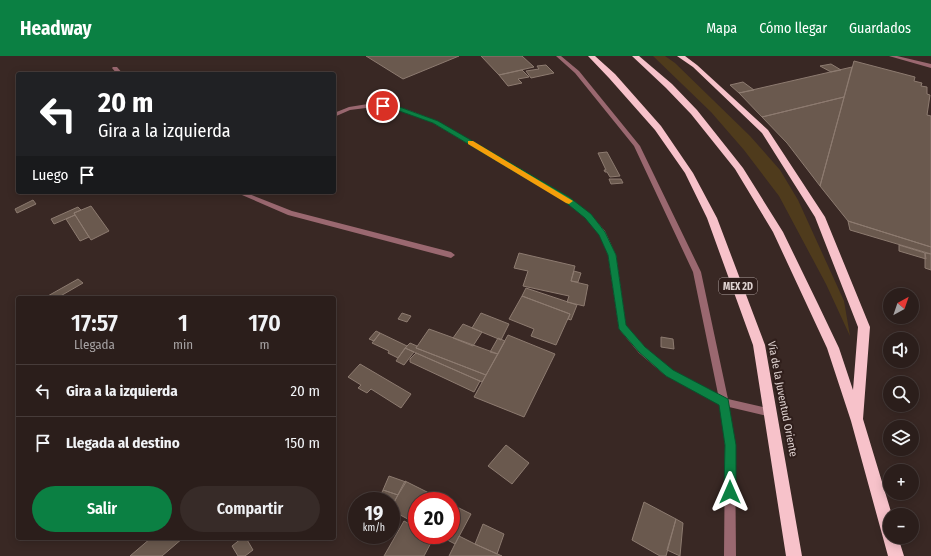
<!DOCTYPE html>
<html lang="es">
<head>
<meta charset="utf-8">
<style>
	:root { --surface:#2b1e1b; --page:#372b28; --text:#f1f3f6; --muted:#a6a2a3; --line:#473c3a; --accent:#0b8043 }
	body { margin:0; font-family:"Fira Sans Condensed",sans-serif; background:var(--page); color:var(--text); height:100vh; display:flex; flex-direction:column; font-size:15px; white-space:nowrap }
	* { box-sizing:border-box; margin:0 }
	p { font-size:13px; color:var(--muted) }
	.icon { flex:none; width:22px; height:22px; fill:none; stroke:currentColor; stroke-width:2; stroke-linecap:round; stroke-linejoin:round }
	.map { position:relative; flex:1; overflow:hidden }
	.drawer { position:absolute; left:16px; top:240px; width:320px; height:244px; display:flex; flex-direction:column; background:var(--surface); border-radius:4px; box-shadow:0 2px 10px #0003,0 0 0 1px var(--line) }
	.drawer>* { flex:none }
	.guide { position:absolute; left:16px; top:16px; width:320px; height:122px; border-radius:4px; box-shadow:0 2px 10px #0003,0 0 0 1px var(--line); background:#202124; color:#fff; overflow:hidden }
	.needle { width:26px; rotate:40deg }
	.tools { position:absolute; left:883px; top:232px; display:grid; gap:8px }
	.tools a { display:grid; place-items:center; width:36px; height:36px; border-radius:50%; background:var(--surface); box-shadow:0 2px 10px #0003,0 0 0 1px var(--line); font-size:20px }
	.speed { position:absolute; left:348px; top:436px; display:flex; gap:8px; font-size:20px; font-weight:700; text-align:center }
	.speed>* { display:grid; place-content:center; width:52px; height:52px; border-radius:50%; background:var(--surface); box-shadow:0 2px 10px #0003,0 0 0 1px var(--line); line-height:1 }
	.speed small { font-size:10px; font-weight:400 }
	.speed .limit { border:6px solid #d22; background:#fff; color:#111 }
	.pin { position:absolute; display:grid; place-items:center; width:34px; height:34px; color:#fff; margin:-17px; border:2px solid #fff; border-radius:50%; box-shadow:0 1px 4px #0007 }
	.me { position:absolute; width:44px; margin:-22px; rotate:0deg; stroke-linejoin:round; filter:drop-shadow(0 0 3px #0008) }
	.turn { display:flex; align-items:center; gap:14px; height:84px; padding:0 16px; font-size:18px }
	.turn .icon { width:52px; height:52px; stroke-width:2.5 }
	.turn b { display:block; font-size:28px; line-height:34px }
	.then { display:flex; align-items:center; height:38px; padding:0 16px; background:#0003; gap:8px; font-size:15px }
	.eta { display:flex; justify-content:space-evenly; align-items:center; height:68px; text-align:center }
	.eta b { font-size:24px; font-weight:600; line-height:28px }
	.button { display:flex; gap:8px; margin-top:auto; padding:8px 16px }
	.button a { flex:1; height:46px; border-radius:24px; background:var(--accent); color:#fff; font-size:16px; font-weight:600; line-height:46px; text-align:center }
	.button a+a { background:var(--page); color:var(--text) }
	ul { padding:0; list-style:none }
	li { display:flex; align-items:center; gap:12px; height:52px; padding:0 16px; border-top:1px solid var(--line) }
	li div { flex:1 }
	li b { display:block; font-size:15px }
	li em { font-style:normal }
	header { display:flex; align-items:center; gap:24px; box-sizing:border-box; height:56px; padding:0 20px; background:var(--accent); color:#fff }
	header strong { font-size:19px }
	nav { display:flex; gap:22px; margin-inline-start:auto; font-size:14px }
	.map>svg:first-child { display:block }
	.green { fill:#4f3b1c }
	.building { fill:#6a594e; stroke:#8d7b70 }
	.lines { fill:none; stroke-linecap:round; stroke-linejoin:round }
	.service { fill:#9a6870; fill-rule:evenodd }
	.minor { fill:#9a6870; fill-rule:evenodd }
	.trunk { fill:#f7c2ca; fill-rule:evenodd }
	.route { fill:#0b8043; stroke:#07532c }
	.slow { fill:#f59e0b }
	.labels { text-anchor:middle; stroke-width:4; stroke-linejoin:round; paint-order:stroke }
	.shield { fill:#2f1e1b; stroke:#ab9d9b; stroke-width:1 }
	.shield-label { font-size:10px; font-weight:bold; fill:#e0d4d2 }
	.street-label { font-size:11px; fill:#e0d4d2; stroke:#2f1e1b }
</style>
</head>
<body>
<header>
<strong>Headway</strong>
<nav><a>Mapa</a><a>Cómo llegar</a><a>Guardados</a></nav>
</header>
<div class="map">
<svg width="931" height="500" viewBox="0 0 931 500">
	<rect width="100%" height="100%" fill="#392824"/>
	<path class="green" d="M653,0H665L675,7L750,80L780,114L798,144L844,245L850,280L826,228L779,140L744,94L711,56Z"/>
	<path class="building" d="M366,0H459L403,23Z
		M481,0H522L534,11L499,19Z
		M854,5L915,21L914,25L922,27L921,30L927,31V38L930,39L927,59L931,60V191L848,165L820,130Z
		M831,8L841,14L831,16L820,10Z
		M546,9L554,17L531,22L526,15L539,13L537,10Z
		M852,11L844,41L762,61L739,37Z
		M522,14L529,21L518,23L522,27L508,30L499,19Z
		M743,26L754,34L739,37L730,29Z
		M844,41L820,130L787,87L762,61Z
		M607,96L620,120L610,121L607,116H605L604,114H606L598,97Z
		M609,123H621L623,127L611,128Z
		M33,144L36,148L17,157L15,153Z
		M91,150L109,175L91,184L74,157Z
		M78,151L81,154L74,157L75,159L54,168L51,163Z
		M75,159L89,181L80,185L66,163Z
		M848,165L931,191V198L850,174Z
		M899,189L925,197L926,203L899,195Z
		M519,197L575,210L571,225L588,229L584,250L567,246L569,240L523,230L528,215L514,212Z
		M925,197L931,198V214L925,212Z
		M574,215L581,217L578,226L571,225Z
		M78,223L83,227L57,242L46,241Z
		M526,232L577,249L571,264L568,263L570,258L522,240Z
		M522,240L570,258L556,289L531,280L534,273L509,263Z
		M402,257L411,260L407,266L398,263Z
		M481,257L509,268L501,284L472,272Z
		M463,268L482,276L473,290L453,282Z
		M429,273L498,298L486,319L416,292Z
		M376,275L380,277L374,285L369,283Z
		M380,277L407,290L398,302L388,297L389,295L372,287Z
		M508,279L555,298L524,361L474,341Z
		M661,281L673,283L674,293L661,291Z
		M498,282L505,285L498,298L490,296Z
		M410,287L417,290L416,292L486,319L482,326L405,292Z
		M405,292L414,296L404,309L396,305Z
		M416,297L480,325L474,336L410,306V303Z
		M360,308L411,338L401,352L371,333L367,337L358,332L361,329L348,321Z
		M506,389L529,407L512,428L488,410Z
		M389,420L406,426L398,439L383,434Z
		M405,425L445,445H417V468L391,454V452Z
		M383,434L398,439L391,452V445H378Z
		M644,446L676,463L666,500H660L632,484Z
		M451,448L471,458L455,488L438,479H451Z
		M676,463L683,467L680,500L667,494Z
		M404,465L417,472V479H430L434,481L424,500H384Z
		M483,468L504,478L497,498L475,488Z
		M459,480L475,488L502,500H449Z
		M151,482H183L162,500H130Z
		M242,482H246L253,494L245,500H238L232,490Z"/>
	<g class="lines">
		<path class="service" d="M556,0H561L579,15L640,90L701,216L728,343L771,353L774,354L776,357L774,360L771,361L729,351L735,389L736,500H724L725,389L720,348L666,320L639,297L619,273L608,199L599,178L586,162L564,145L433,67L407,57L392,53L374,51L350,54L334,61V57L349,51L374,47L392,49L411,55L437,65L568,141L590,158L605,175L616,199L626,270L645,291L672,314L718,338L693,216L634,90L575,17Z
			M113,11H117L123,18H117L112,12Z
			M235,136H244L292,155L451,196L455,199L451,202L288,159Z"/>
		<path class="minor" d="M889,0H897L931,8V12Z"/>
		<path class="trunk" d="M588,0H595L615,18L661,70L693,117L717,162L765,289L802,500H786L753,289L707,162L685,117L655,74L609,22Z
			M632,0H639L672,28L697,54L743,112L783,176L818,248L839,292L853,334L858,271L815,161L762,77L693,11L677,0H685L697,9L768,74L825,161L870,271L863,363L892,459H890V481H898L904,500H888L851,365L827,292L773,176L735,113L691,58L666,32Z"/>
	</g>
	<path class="route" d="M381,48L394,49L438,65L569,141L591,158L605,176L616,199L626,269L645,291L673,314L728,343L736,389V436L734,440L730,442L726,440L724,436L725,389L719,349L666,320L639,296L619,273L608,199L599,179L585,162L564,145L433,67L391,52L381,51Z"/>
	<path class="slow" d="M468,85H473L573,145L569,148L566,147L468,88Z"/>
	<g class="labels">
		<rect class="shield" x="719" y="222" width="38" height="16" rx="3"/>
		<g class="shield-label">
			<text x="738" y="234">MEX 2D</text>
		</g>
		<g class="street-label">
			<text transform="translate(783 343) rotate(79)" y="4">Vía de la Juventud Oriente</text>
		</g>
	</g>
</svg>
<div class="tools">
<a><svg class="needle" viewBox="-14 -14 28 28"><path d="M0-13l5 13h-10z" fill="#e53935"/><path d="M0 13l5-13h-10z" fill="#a6a2a3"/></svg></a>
<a><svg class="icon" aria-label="sound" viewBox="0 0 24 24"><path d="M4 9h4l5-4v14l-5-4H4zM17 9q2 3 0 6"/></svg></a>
<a><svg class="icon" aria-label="search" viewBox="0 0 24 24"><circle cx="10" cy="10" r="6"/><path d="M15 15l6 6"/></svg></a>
<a><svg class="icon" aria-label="layers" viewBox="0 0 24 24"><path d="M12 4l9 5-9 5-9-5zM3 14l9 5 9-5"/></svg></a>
<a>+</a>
<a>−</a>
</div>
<div class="speed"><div>19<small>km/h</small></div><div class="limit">20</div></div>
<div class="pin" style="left:383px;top:50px;background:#d93025"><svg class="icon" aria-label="arrive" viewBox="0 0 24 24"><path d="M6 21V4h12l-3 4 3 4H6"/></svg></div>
<svg class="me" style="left:730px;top:436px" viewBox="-20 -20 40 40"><path d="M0-17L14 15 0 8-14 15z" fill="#0b8043" stroke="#fff" stroke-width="4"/></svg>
<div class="guide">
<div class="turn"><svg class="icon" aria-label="left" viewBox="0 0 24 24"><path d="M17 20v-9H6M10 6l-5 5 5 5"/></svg><div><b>20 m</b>Gira a la izquierda</div></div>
<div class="then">Luego<svg class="icon" aria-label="arrive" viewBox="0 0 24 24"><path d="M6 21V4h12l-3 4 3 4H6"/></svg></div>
</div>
<section class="drawer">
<div class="eta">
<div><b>17:57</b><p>Llegada</p></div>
<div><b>1</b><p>min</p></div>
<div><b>170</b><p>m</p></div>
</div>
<ul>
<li><svg class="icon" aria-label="left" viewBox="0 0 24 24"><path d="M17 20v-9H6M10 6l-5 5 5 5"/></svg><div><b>Gira a la izquierda</b></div><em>20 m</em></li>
<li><svg class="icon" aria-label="arrive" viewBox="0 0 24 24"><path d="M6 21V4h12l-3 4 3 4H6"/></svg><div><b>Llegada al destino</b></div><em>150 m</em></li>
</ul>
<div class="button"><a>Salir</a><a>Compartir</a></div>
</section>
</div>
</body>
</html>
